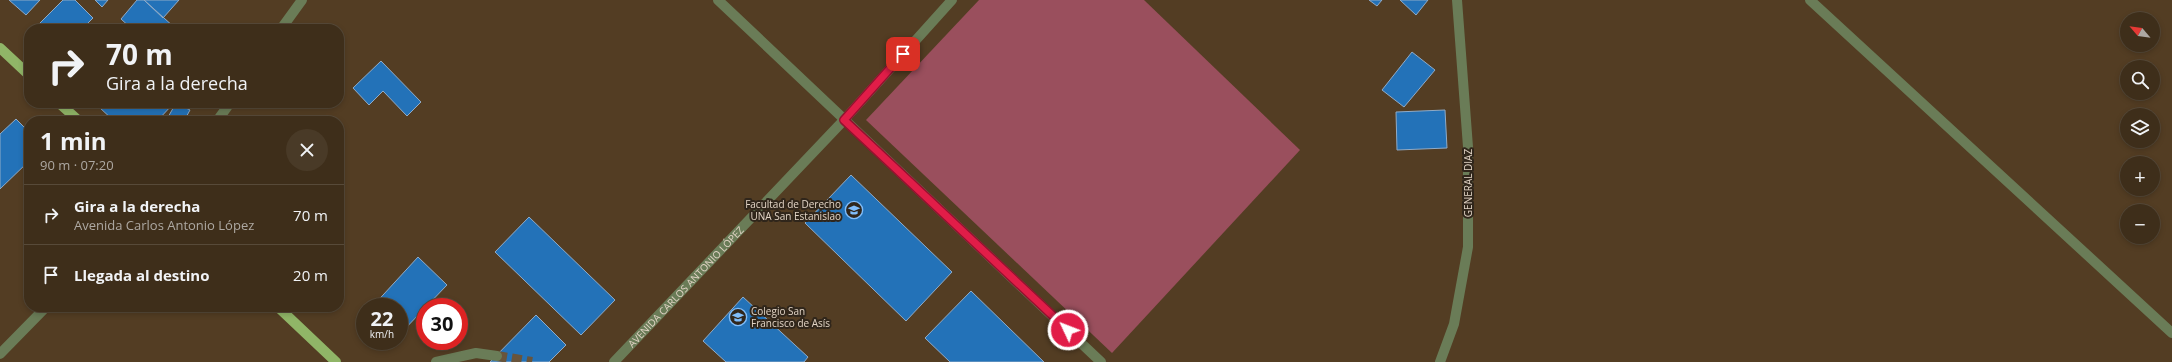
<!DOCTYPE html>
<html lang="es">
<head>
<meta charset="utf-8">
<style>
	:root { --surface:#3e2e1a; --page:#493a27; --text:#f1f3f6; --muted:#ada8a2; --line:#574a39 }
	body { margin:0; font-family:"Open Sans",sans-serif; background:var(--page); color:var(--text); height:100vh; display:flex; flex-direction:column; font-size:15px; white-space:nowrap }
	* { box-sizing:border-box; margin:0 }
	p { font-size:13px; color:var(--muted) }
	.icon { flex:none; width:22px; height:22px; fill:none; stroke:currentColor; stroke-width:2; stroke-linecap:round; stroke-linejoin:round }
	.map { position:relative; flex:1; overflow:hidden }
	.side { position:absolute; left:24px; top:116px; width:320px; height:196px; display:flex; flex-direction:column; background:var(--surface); border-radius:16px; box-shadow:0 2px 6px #0003,0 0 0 1px var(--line) }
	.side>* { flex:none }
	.hud { position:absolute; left:24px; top:24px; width:320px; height:84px; border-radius:16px; box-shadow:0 2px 6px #0003,0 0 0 1px var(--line); background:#3e2e1a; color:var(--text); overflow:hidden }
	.needle { width:26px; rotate:299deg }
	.fabs { position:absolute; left:2120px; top:12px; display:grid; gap:8px }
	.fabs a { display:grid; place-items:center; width:40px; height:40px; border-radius:50%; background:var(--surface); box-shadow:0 2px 6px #0003,0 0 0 1px var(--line); font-size:20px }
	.speed { position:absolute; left:356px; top:298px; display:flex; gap:8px; font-size:20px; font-weight:700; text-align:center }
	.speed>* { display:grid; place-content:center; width:52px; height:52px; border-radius:50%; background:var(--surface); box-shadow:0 2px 6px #0003,0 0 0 1px var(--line); line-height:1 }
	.speed small { font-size:10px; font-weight:400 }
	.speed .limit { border:6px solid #d22; background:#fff; color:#111 }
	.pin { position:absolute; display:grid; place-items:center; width:34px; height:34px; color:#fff; margin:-17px; border-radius:8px; box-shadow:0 2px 6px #0006 }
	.me { position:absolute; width:44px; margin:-22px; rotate:313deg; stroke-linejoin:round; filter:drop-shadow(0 0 3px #0008) }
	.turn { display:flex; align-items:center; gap:14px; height:84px; padding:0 16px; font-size:18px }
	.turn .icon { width:52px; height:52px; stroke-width:2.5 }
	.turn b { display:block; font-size:28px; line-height:34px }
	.round { display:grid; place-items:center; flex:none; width:42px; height:42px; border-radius:21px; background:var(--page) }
	.headline { display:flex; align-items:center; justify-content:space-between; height:68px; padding:0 16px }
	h1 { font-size:24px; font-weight:700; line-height:30px }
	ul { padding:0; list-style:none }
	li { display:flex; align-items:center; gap:12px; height:60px; padding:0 16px; border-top:1px solid var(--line) }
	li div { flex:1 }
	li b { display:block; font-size:15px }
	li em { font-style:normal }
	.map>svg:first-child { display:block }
	.green { fill:#9a4f5d }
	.building { fill:#2372b8; stroke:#90abc7 }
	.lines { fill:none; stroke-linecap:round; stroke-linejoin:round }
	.minor-tunnel { stroke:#68543b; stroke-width:10; stroke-dasharray:10 5; stroke-linecap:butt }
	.minor { stroke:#6a7c57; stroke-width:10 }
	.major { stroke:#90b567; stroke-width:10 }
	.route-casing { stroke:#92132f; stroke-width:10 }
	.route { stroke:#e11d48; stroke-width:7 }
	.labels { text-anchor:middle; stroke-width:4; stroke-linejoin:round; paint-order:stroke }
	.street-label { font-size:10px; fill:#e1d3c4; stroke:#30261b }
	.poi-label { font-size:10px; fill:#e1d3c4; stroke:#30261b; text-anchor:end }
</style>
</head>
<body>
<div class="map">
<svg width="2172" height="362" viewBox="0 0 2172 362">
	<rect width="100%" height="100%" fill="#533d23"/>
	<path class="green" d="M979,0H1144L1300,150L1112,353L866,120Z"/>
	<path class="building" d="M9,0H40L26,15Z
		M63,0H75L93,18L82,29H34Z
		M95,0H108L102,7Z
		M137,0H144L174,27L172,29H132L121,19Z
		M144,0H179L163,18Z
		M1369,0H1382L1377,6Z
		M1400,0H1428L1416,15Z
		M1412,52L1435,70L1404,107L1382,90Z
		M381,61L421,102L407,116L383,91L369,105L353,88Z
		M103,103H174L157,121H114L99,107Z
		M176,103L190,110L184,121H171L167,119Z
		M1445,110L1447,148L1397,150L1396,112Z
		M16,119L29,132V161L0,189V134Z
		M851,175L952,272L906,321L805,223Z
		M529,217L615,300L581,335L495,252Z
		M418,257L447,285L399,335V307H372Z
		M971,291L1044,362H950L925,338Z
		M743,297L808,357L804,362H726L703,341Z
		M536,315L566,345L549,362H490Z"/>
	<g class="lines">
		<path class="minor-tunnel" d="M497,356L532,362"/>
		<g class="minor">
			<path d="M718,0L1101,362"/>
			<path d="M1810,0L2172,333"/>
			<path d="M281,29L302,0"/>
			<path d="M217,121L230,103"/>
			<path d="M0,354L46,307"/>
			<path d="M436,362L476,353L497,356"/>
			<path id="s1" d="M614,362L844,120L952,0"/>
			<path d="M1440,362L1454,324L1468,247V147L1457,0"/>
		</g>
		<path class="major" d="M0,48L29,75
			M59,103L79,121
			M278,307L336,362"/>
	</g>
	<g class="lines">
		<defs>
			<path id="route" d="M903,54L844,120L1068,330"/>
		</defs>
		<use href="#route" class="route-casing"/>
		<use href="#route" class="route"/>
	</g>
	<defs>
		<symbol id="university-ring" viewBox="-11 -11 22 22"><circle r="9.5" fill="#30261b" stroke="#80bdfa" stroke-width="1.5"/><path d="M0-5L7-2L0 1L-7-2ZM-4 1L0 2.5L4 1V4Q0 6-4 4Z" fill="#80bdfa"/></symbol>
	</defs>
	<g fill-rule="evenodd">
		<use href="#university-ring" x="844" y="200" width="20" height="20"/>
		<use href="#university-ring" x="728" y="307" width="20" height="20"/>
	</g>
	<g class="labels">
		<g class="street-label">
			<text transform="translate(1468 183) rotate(-90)" y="4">GENERAL DIAZ</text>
			<text dy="4" stroke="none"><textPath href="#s1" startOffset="104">AVENIDA CARLOS ANTONIO LÓPEZ</textPath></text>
		</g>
		<g class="poi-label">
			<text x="841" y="208">Facultad de Derecho<tspan x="841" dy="12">UNA San Estanislao</tspan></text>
			<text x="751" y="315" text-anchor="start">Colegio San<tspan x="751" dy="12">Francisco de Asís</tspan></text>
		</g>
	</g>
</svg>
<div class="fabs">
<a><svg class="needle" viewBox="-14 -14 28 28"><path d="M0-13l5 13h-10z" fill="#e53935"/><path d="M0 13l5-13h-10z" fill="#ada8a2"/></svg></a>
<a><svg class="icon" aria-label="search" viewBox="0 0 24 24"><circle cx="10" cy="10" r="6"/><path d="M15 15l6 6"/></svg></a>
<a><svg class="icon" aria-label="layers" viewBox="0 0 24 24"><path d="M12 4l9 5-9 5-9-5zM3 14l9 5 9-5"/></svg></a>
<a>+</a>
<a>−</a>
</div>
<div class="speed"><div>22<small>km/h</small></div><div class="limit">30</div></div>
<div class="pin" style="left:903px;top:54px;background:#d93025"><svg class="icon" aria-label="arrive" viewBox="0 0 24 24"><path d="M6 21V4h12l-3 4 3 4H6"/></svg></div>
<svg class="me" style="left:1068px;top:330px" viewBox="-20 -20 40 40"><circle r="17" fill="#e11d48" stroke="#fff" stroke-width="3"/><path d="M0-11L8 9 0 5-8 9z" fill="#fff"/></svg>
<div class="hud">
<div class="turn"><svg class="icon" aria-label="right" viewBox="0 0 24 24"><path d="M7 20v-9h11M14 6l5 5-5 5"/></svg><div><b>70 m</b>Gira a la derecha</div></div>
</div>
<section class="side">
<div class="headline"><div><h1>1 min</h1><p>90 m · 07:20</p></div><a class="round"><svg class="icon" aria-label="close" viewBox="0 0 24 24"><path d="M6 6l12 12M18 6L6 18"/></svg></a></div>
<ul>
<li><svg class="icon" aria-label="right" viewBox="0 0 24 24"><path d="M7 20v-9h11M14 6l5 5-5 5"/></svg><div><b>Gira a la derecha</b><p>Avenida Carlos Antonio López</p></div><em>70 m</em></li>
<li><svg class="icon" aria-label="arrive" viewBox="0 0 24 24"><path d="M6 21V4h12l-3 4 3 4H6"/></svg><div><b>Llegada al destino</b></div><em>20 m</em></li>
</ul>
</section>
</div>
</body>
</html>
